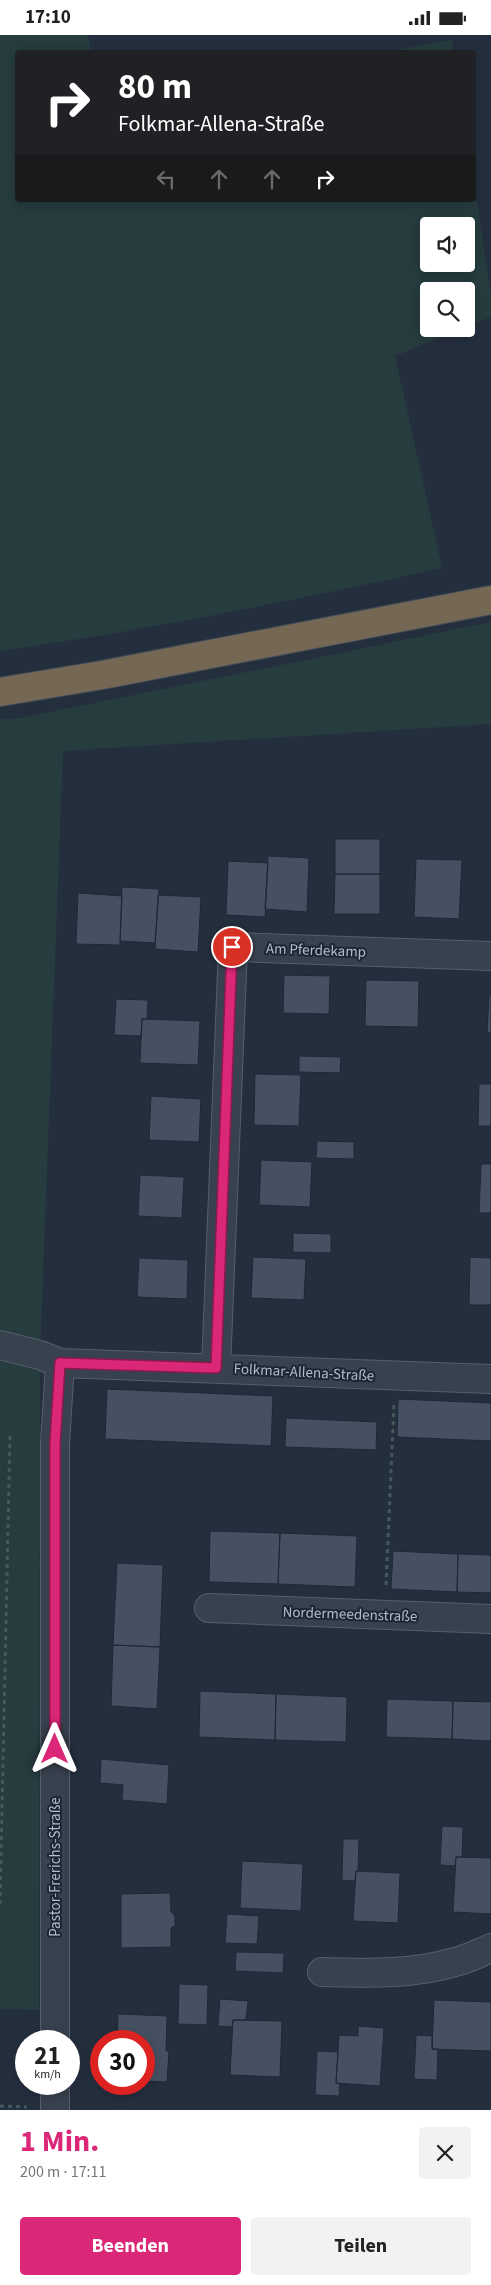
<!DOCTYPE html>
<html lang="de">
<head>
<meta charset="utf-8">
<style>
	:root { --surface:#fff; --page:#f2f2f2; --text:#222; --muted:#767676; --accent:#db2777 }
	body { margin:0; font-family:"Source Sans 3",sans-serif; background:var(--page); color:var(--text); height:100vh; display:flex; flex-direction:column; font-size:19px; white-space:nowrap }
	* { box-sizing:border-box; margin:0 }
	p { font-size:16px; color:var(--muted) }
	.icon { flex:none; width:28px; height:28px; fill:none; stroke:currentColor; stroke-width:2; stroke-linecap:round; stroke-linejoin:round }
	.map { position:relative; height:2075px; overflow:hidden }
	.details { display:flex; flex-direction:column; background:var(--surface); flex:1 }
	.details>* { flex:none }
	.top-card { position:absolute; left:15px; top:15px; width:461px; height:152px; border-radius:5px; box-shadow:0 2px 12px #0003; background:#202124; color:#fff; overflow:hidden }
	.buttons { position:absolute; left:420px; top:182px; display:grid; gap:10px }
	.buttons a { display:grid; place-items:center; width:55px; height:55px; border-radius:5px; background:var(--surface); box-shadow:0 2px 12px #0003; font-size:25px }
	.speed { position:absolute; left:15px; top:1995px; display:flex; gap:10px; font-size:25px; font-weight:700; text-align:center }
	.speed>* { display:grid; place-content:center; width:65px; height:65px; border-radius:50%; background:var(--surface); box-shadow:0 2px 12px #0003; line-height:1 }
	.speed small { font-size:12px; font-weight:400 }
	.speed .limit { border:8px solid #d22; background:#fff; color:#111 }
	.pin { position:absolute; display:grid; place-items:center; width:42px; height:42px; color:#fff; margin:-21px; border:2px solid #fff; border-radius:50%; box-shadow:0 1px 5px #0007 }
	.me { position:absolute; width:55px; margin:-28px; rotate:0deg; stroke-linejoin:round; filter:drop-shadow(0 0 4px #0008) }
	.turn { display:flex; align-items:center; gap:18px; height:105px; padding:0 20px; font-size:22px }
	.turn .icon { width:65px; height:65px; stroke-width:2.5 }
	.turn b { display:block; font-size:35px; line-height:42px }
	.lanes { display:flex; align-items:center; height:48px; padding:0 20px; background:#0003; justify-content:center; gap:25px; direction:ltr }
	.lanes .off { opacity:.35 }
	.round { display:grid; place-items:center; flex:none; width:52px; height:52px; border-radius:5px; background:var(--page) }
	.headline { display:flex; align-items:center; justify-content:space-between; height:85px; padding:0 20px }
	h1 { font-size:30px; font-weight:700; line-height:38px; color:var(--accent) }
	.button { display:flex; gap:10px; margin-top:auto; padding:10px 20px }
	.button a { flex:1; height:58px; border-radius:5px; background:var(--accent); color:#fff; font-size:20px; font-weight:700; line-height:58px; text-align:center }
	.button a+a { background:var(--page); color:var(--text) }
	.status { display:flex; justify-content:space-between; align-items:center; height:35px; padding:0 25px; background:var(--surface); direction:ltr }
	.status svg { height:14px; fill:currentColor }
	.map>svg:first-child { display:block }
	.green { fill:#263c3f; fill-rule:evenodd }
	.building { fill:#455162; stroke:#1f2835 }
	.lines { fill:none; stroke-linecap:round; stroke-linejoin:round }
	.minor-casing { stroke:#565f6c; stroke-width:30 }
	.motorway-casing { stroke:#434c59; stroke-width:30 }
	.path { stroke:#44595c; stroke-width:3; stroke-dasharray:4 4; stroke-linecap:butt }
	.minor { stroke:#38414e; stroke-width:28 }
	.motorway { stroke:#746855; stroke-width:28 }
	.route-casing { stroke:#8e194d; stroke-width:12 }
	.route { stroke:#db2777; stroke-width:9 }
	.labels { text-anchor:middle; stroke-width:4; stroke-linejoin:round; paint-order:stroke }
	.street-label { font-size:15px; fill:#b4bcc9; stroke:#1d2633 }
</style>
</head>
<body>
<div class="status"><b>17:10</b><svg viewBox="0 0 49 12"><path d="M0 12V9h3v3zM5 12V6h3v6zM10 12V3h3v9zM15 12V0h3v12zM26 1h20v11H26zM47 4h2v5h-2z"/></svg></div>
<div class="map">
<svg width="491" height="2075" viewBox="0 0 491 2075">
	<rect width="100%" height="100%" fill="#242f3e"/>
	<path class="green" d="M0,0H88L91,17L18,18V165H474V147L491,260V282L466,292V256H429V294H461L395,321L442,533C296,565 149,595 0,616ZM429,191H466V229H429Z
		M452,5L454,17H383Z
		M491,587V689L63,716L40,1320L39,1975L0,1974V684L21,683Z"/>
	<path class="building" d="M335,804H380V839H335Z
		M268,821L309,823L307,877L265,874Z
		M416,824L462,825L459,884L414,882Z
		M228,826L268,828L265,882L226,880Z
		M335,839H380V879H334Z
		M122,852L159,854L155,908L120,906Z
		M78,858L122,861L120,910L76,909Z
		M158,860L201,862L198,917L155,914Z
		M284,940L330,941L329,979L283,978Z
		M366,945L419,946L418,992L365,991Z
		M489,960H491V998H487Z
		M116,964L148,965L147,984H142L141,1001L114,1000Z
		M142,984L200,986L198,1030L140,1028Z
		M299,1021L341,1022L340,1038L299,1037Z
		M255,1039L301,1040L299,1091L254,1090Z
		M479,1049H491V1091H478Z
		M151,1061L201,1064L199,1107L149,1105Z
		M317,1106L354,1107V1124L316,1123Z
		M261,1125L312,1127L310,1172L259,1170Z
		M481,1129H491V1178H479Z
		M140,1140L184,1142L182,1183L138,1181Z
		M293,1198L331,1199V1218L293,1217Z
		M253,1222L306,1224L304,1265L251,1263Z
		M470,1222L491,1223V1270H469Z
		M139,1223L188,1225L187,1264L137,1262Z
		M107,1354L273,1361L271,1411L105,1404Z
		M398,1364L491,1368V1406L397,1402Z
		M286,1383L377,1387L376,1415L285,1412Z
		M210,1496L280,1498L278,1549L209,1547Z
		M280,1498L357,1501L355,1552L278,1549Z
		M393,1516L458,1519L457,1557L391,1554Z
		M458,1519L491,1520V1558L457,1557Z
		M117,1528L163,1530L160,1612L113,1610Z
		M113,1610L160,1612L157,1674L111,1671Z
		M200,1656L276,1659L275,1705L199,1702Z
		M276,1659L347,1662L346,1707L275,1705Z
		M387,1664L453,1666L452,1704L386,1702Z
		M453,1666L491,1667V1706L452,1704Z
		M101,1724L169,1730L167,1769L122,1765L123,1750L100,1748Z
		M442,1791L463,1792L462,1822H456L455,1831L440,1830Z
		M343,1804H359L358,1836H356L355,1846L342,1845Z
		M456,1822L491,1823V1879L453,1877Z
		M242,1826L303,1829L301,1876L240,1873Z
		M356,1836L400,1838L398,1888L353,1886Z
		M170,1858L171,1877L175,1881V1891L171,1893V1912L121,1913V1859Z
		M227,1879L259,1881L257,1909L225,1908Z
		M236,1917L284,1918L283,1938L235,1936Z
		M179,1949L208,1950L207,1990L178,1989Z
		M220,1964L248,1966L246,1985H233L232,1992L218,1991Z
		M434,1965L491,1967V2016L432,2014Z
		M118,1979L167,1981L166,2016H169L167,2047L144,2046V2006H117Z
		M233,1985L282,1986L280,2042L230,2040Z
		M358,1991L384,1993L380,2051L336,2048L339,2000L358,2001Z
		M416,2000L432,2001V2014H438L437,2045L414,2044Z
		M317,2016L338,2017L336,2048L340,2049L339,2061L315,2060Z"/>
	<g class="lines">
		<defs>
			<path id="minor" d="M0,1310L40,1320L60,1328L491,1344
				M216,1333L233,912L491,921
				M209,1573L491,1584
				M322,1937C367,1938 411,1940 455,1927C468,1924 479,1918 491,1913
				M55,2006V1408L60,1328
				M55,2075V2049"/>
			<path id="motorway" d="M0,657L102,640L491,565"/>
		</defs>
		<use href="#minor" class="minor-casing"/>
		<use href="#motorway" class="motorway-casing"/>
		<path class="path" d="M386,1550L394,1369
			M0,1869L10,1398
			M0,2071L27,2072"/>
		<use href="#minor" class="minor"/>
		<use href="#motorway" class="motorway"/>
	</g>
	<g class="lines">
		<defs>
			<path id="route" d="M55,1714V1408L60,1328L216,1333L232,912"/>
		</defs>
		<use href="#route" class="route-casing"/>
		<use href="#route" class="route"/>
	</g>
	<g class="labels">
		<g class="street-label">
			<text transform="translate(316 915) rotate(2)" y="5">Am Pferdekamp</text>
			<text transform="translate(304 1337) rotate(3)" y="5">Folkmar-Allena-Straße</text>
			<text transform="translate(350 1579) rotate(2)" y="5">Nordermeedenstraße</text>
			<text transform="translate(55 1832) rotate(-90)" y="5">Pastor-Frerichs-Straße</text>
		</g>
	</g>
</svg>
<div class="buttons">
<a><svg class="icon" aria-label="sound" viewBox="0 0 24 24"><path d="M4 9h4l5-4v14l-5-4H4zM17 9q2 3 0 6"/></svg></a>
<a><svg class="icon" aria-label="search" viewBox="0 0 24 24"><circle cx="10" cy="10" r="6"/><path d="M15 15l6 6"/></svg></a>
</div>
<div class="speed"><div>21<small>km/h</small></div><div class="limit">30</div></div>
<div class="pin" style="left:232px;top:912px;background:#d93025"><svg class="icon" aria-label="arrive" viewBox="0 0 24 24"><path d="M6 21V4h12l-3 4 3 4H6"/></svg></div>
<svg class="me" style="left:55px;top:1714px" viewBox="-20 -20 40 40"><path d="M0-17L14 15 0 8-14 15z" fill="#db2777" stroke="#fff" stroke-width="4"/></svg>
<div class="top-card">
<div class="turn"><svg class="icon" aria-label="right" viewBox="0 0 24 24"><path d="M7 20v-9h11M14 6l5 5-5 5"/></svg><div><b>80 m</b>Folkmar-Allena-Straße</div></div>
<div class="lanes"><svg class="icon off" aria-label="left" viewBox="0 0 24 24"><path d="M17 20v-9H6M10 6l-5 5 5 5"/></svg><svg class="icon off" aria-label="ahead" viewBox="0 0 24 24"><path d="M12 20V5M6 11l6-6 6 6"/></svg><svg class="icon off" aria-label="ahead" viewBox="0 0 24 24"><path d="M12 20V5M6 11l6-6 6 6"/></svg><svg class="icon" aria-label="right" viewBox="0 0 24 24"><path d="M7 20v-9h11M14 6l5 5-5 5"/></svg></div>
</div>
</div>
<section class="details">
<div class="headline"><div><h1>1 Min.</h1><p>200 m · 17:11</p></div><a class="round"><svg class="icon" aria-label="close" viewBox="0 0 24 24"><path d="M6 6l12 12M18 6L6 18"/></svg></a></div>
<div class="button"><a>Beenden</a><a>Teilen</a></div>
</section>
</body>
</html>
